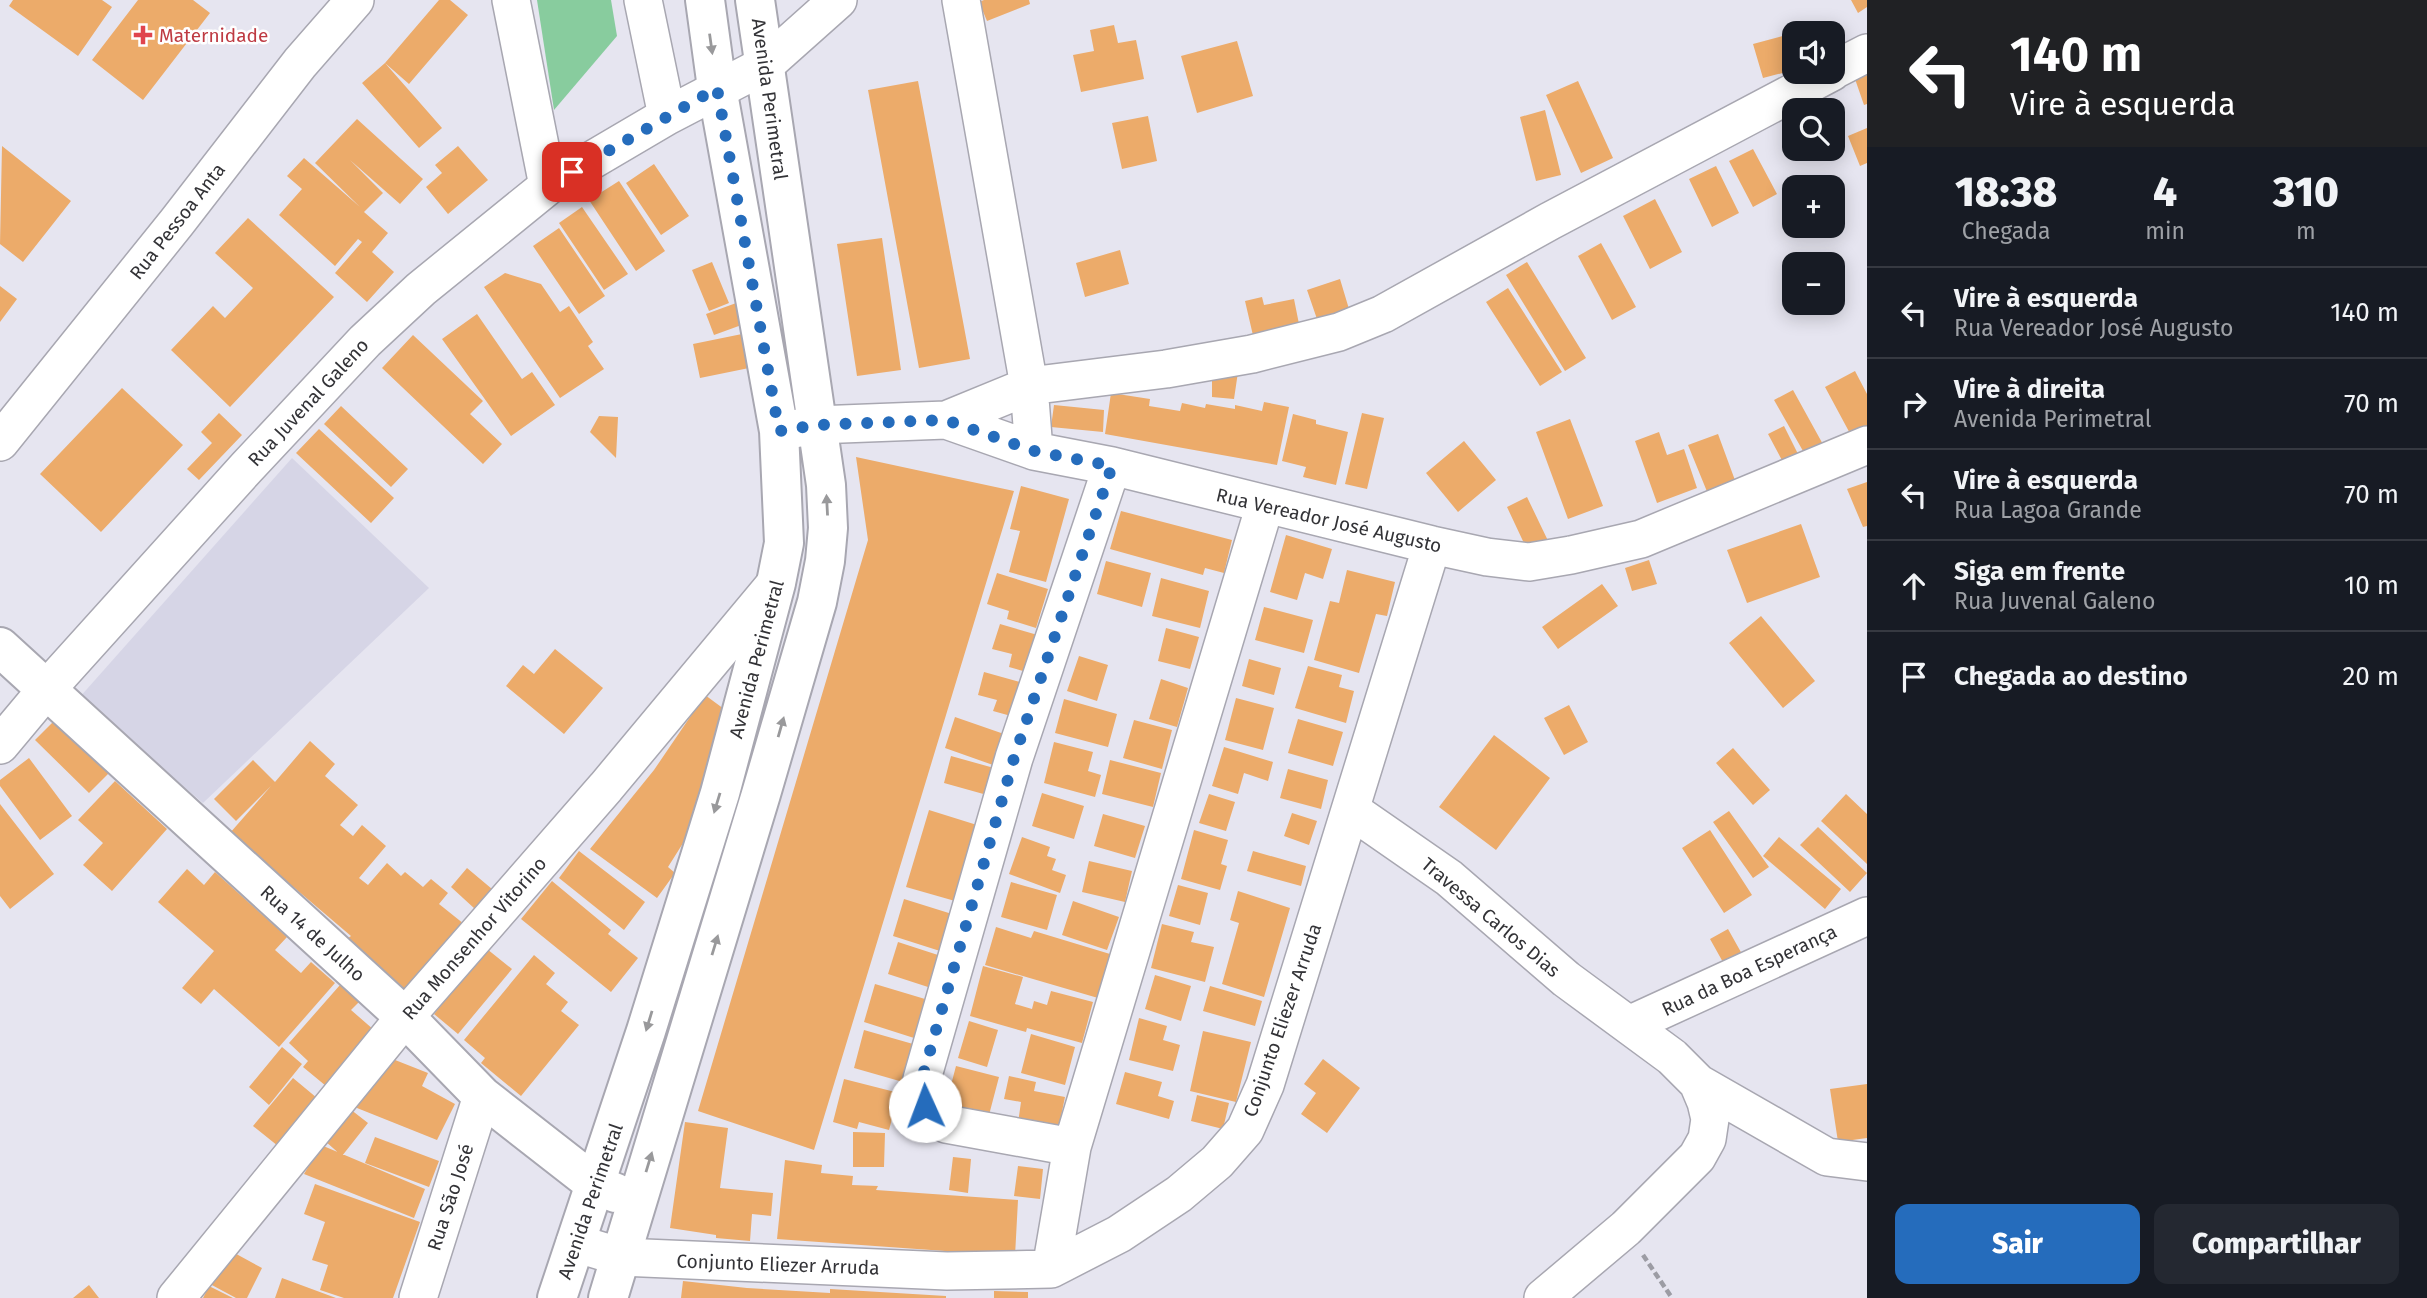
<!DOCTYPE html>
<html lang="pt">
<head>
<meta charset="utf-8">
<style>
	:root { --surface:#171b24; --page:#242831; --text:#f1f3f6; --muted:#9ea1a6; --line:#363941; --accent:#256cbc }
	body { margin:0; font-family:"Fira Sans",sans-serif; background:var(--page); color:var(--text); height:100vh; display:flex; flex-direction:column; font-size:26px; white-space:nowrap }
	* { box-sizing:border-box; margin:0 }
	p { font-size:23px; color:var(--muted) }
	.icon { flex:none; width:38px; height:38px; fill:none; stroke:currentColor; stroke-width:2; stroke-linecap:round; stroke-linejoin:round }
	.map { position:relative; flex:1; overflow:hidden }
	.drawer { display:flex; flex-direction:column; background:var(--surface); width:560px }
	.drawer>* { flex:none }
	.guide { background:#202124; color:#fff; overflow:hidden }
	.fabs { position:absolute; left:1782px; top:21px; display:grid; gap:14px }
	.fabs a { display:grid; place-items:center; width:63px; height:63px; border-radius:14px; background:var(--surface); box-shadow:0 4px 18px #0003; font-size:35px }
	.pin { position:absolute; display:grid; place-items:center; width:60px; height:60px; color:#fff; margin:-30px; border-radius:14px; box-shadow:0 4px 10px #0006 }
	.me { position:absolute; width:77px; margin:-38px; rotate:358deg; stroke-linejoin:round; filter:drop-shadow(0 0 5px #0008) }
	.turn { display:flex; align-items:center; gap:24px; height:147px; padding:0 28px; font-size:32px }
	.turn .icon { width:91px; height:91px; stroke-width:2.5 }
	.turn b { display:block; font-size:49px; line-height:60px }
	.eta { display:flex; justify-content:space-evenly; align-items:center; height:119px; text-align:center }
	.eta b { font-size:42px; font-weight:800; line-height:49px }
	.button { display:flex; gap:14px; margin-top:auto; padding:14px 28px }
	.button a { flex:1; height:80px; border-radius:14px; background:var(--accent); color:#fff; font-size:28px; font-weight:800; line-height:80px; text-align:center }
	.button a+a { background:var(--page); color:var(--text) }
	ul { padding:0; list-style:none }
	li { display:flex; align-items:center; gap:21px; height:91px; padding:0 28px; border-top:2px solid var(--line) }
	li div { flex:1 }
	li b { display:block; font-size:26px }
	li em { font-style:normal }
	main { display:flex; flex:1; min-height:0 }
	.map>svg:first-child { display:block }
	.built { fill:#d6d5e6 }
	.green { fill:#88cc9e }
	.building { fill:#ecab6a }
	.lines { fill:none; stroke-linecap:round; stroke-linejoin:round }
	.street-casing { stroke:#a8a7b1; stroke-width:40 }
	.secondary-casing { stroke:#a8a7b1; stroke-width:42 }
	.path { stroke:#9c9ca4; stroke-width:4.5; stroke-dasharray:7 3.5; stroke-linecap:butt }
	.street { stroke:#fff; stroke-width:37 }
	.secondary { stroke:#fff; stroke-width:38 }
	.oneway { fill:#99999b }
	.route { stroke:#256cbc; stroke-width:12; stroke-dasharray:0 21.6 }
	.health-dot { fill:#e0444e; stroke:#fff; stroke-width:2.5 }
	.labels { text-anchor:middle; stroke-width:5; stroke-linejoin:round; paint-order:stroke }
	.health-label { font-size:19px; fill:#be3a42; stroke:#fff; text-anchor:start }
	.street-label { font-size:19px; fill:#333337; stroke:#fff }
</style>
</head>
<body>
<main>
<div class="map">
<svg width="1867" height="1298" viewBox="0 0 1867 1298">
	<rect width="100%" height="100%" fill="#e6e5f0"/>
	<path class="built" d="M292,458L429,588L203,803L79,698Z"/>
	<path class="green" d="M537,0H611L617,36L554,110Z"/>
	<path class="building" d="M13,0H102L112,7L78,56L9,6Z
		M138,0H193L210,13L143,100L92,60Z
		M439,0H450L468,15L409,84L385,63Z
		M984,0H1029L1030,4L987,21L979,2Z
		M1851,0H1867V7L1858,13Z
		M1114,25L1118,43L1136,40L1144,79L1081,92L1073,55L1094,51L1090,30Z
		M1794,33V70L1763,78L1753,44Z
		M1237,41L1253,96L1197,113L1181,56Z
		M385,63L442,128L419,148L362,83Z
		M1867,75V104L1864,105L1855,79Z
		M918,81L970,359L919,368L868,90Z
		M1578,81L1613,158L1581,173L1546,95Z
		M1545,110L1561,175L1536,181L1520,117Z
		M1148,116L1157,161L1122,169L1112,123Z
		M357,119L423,179L400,204L350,160L383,193L364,212L388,233L372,252L394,272L367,302L335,273L362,242L358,239L335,266L279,215L302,189L287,176L304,158L360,207L315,163Z
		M1867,128V163L1860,166L1848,136Z
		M2,146L71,201L23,262L0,244Z
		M458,146L488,180L448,214L426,187L442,173L435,165Z
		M1753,149L1777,194L1753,207L1729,161Z
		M654,164L689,216L661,235L626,183Z
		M1716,166L1739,213L1712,227L1689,179Z
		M619,181L665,251L636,271L589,200Z
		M1655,199L1682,252L1650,269L1623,216Z
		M582,207L628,274L604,290L559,223Z
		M248,218L334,297L230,407L171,350L213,306L225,318L253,288L215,253Z
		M559,228L605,296L579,314L533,246Z
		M882,238L901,370L857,376L837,244Z
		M1601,243L1636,307L1612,320L1578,256Z
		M1120,250L1129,284L1085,297L1076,263Z
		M712,262L729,303L709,311L692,270Z
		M1527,262L1586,358L1565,371L1506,275Z
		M505,273L541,284L560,312L569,306L593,342L588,346L604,369L560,398L484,287Z
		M1340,279L1349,309L1317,319L1307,290Z
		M0,286L17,299L0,322Z
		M1508,288L1562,372L1540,386L1486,302Z
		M1262,297L1264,305L1294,299L1301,334L1255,344L1245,301Z
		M739,302L747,323L714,335L706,314Z
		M477,314L522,379L532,372L555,405L511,436L442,339Z
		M742,334L749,368L700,378L693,344Z
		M413,335L483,401L470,414L502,444L483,464L382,368Z
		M1855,371L1867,394V432L1853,439L1825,387Z
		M1238,372L1234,399L1212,397V377Z
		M122,388L183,445L101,532L40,474Z
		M1793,390L1825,448L1807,458L1774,400Z
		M1111,393L1150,399L1149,406L1180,411L1182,403L1205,408L1206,404L1235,409V405L1262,411L1264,402L1289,407L1277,465L1105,434Z
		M1054,405L1104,410L1103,432L1051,427Z
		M341,406L408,469L391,487L324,424Z
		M219,413L242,435L199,480L187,469L212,443L201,432Z
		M1362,413L1384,418L1367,489L1345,484Z
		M1293,414L1316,420V424L1348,432L1336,485L1303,477L1306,467L1282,461Z
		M599,416L618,417L616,458L590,432Z
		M1570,419L1603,506L1568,519L1536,432Z
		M1784,426L1800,458L1785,466L1768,434Z
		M319,429L394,498L371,523L296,453Z
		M1659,432L1667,455L1684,449L1697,488L1657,503L1635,441Z
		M1718,434L1736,483L1708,494L1688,445Z
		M1464,441L1496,480L1458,512L1426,473Z
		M856,457L1014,491L814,1150L698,1111L868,540Z
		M1867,482V526L1863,527L1847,489Z
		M1021,486L1069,499L1046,582L1009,572L1020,531L1010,529Z
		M1527,497L1551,547L1530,556L1507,507Z
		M1121,511L1232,540L1224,573L1205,568L1203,575L1110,549Z
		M1801,524L1820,577L1747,603L1727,550Z
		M1286,535L1332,549L1323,579L1305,573L1297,600L1270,592Z
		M1649,560L1657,584L1632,591L1625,568Z
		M1106,561L1151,573L1142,607L1097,594Z
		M1347,570L1395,582L1387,616L1376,614L1359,673L1314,660L1330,601L1339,603Z
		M997,573L1048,589L1036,628L1007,619L1009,611L987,604Z
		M1161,578L1209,591L1200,628L1152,616Z
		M1602,584L1618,606L1558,649L1542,627Z
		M1264,607L1313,620L1304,653L1255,640Z
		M1761,616L1815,681L1783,708L1729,643Z
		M1000,624L1041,636L1030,673L1009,667L1012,654L992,649Z
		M1166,628L1199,637L1190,669L1158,661Z
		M555,649L603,688L564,734L506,686L523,665L534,674Z
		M1079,656L1108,665L1097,701L1067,691Z
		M1249,659L1281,668L1274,695L1242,686Z
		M1308,666L1342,675L1339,687L1354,691L1346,723L1295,708Z
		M984,672L1020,682L1011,716L993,711L997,700L978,695Z
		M1161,679L1188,688L1177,727L1149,719Z
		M705,695L724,709L699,801L685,840L668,867L675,873L657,898L590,849L654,770Z
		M1236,698L1274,708L1263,750L1225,740Z
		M1064,699L1117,714L1108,747L1055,733Z
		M1569,705L1588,742L1564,755L1544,718Z
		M955,717L1004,734L993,765L945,748Z
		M56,719L110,772L89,793L35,740Z
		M1298,719L1343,732L1333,766L1288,753Z
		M1134,720L1172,730L1162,769L1123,758Z
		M1494,735L1550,778L1496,850L1439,807Z
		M310,741L335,764L325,776L358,805L340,825L353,836L362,825L386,846L359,878L368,885L387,863L401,876L405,872L423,887L431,879L448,893L439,904L464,924L407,992L347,939L351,936L230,833L271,786L236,821L214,799L253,760L275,782Z
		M1054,742L1093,752L1088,771L1101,775L1095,797L1044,783Z
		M1224,747L1273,762L1268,781L1244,773L1238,794L1212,786Z
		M1733,748L1770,790L1753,805L1716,763Z
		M951,756L994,768L987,795L944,783Z
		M29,758L72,816L40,840L0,786V780Z
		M1110,760L1161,773L1153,807L1102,794Z
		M1288,769L1328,780L1321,809L1280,798Z
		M115,781L167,829L112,891L83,865L103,843L78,820Z
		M1042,793L1084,806L1074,839L1032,826Z
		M1209,794L1235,802L1226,831L1199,823Z
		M1846,794L1867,814V864L1821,821Z
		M0,804L54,874L10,909L0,896Z
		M929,810L977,825L955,901L906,887Z
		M1729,811L1769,867L1753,878L1713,822Z
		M1292,813L1317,821L1309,845L1284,836Z
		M1103,814L1145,826L1135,858L1094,846Z
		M1818,827L1867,873L1850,892L1800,845Z
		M1194,830L1228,840L1221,864L1227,866L1220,890L1181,879Z
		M1710,830L1752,895L1724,913L1682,848Z
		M1022,837L1050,847L1047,856L1056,859L1052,870L1066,875L1060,893L1009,874Z
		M1779,837L1841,889L1825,909L1763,856Z
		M579,851L645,902L624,930L559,878Z
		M1253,851L1306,866L1301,886L1247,871Z
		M1089,861L1132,871L1125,902L1082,892Z
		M467,868L492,889L475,909L451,887Z
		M187,869L204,885L215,872L287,937L275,950L301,973L311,962L335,983L279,1047L214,989L201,1004L182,988L214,951L158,902Z
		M552,881L611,930L608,934L638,958L611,992L521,919Z
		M1011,882L1057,895L1047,930L1001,917Z
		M1178,885L1208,893L1200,925L1169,916Z
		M1238,891L1290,908L1264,997L1222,984L1239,923L1230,920Z
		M904,899L952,914L940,951L893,936Z
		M1073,901L1119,917L1107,950L1062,935Z
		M1162,924L1194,932L1191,942L1214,947L1205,982L1151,968Z
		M996,927L1031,938L1034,931L1110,954L1098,998L985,965Z
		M1728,929L1742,954L1724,964L1710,939Z
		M898,942L938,955L928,987L888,974Z
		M487,949L512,969L458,1034L434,1014Z
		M534,955L555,973L546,984L568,1002L561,1011L579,1025L521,1096L481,1063L485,1058L464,1040Z
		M983,966L1023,977L1015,1004L1032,1009L1034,1001L1047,1005L1051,991L1093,1002L1082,1043L1027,1028L1026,1032L970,1016Z
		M1155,975L1191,986L1181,1021L1145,1009Z
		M875,984L925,999L914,1038L864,1022Z
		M340,985L359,1002L351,1010L374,1030L326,1086L303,1067L308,1061L289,1043Z
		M1210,986L1262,1001L1255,1026L1203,1011Z
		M1139,1018L1167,1026L1163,1040L1180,1045L1173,1071L1129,1060Z
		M969,1021L998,1030L987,1067L958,1058Z
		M864,1030L913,1044L903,1082L854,1068Z
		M1203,1031L1251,1042L1236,1102L1190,1091Z
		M1031,1034L1075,1047L1065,1085L1021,1073Z
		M282,1047L302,1064L269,1105L249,1087Z
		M390,1058L428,1073L422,1086L455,1104L437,1140L352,1106Z
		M1323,1059L1360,1088L1327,1133L1301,1114L1316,1093L1304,1084Z
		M956,1066L999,1077L989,1115L946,1104Z
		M1125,1072L1162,1082L1158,1096L1174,1101L1169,1119L1116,1104Z
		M1009,1076L1036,1082L1034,1091L1065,1097L1058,1131L1018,1123L1021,1102L1004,1099Z
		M293,1078L317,1098L278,1146L253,1126Z
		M844,1079L899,1093L889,1130L859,1122L857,1129L833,1122Z
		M1867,1084V1138L1838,1142L1830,1089Z
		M1197,1095L1229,1103L1223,1129L1191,1121Z
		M350,1109L368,1123L342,1156L325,1141Z
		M685,1122L728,1128L720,1188L773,1193L771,1216L752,1214L750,1241L716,1238V1235L670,1228Z
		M853,1132L885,1133L884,1167H853Z
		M375,1137L439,1161L429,1187L365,1163Z
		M321,1145L425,1189L414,1218L304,1174Z
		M953,1157L971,1159L968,1193L949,1190Z
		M785,1160L822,1165L821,1173L853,1176L852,1185L878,1186L876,1190L1018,1200L1015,1256L777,1239Z
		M1018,1166L1043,1169L1040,1199L1014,1196Z
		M315,1184L420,1222L393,1298H344L320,1290L328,1265L312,1260L325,1222L304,1214Z
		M229,1250L262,1268L247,1298H236L210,1284Z
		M282,1278L336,1298H275Z
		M683,1281L747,1288L830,1293V1289L946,1296V1298H681Z
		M89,1285L99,1298H73Z
		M209,1286L233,1298H203Z
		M994,1291L1028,1292V1298H994Z"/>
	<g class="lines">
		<defs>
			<path id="street" d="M511,0L548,186
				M643,0L667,116
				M961,0L1029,386L1034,451
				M1832,71L1867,53
				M946,420L1029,386L1166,369L1252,354L1339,332L1383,314L1550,221L1832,72
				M788,430L816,425L946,420L1034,451L1112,466L1432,545L1487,557L1529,562L1571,555L1641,539L1867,445
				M0,442L177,222L300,63L355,0
				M0,745L46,690L247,467L365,341L421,289L548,186L667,116L765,65L838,0
				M1351,810L1449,878L1566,979L1672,1057L1698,1083L1706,1102L1710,1119L1707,1139L1697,1157L1626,1228L1543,1298
				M1631,1024L1867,916
				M1698,1083L1827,1157L1867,1162
				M1072,1147L946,1124C927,1113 922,1101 922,1079L1014,758L1112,466
				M575,1243L621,1257L947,1271L1051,1269L1119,1234L1179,1194L1217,1162L1245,1130L1265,1085L1432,545
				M1051,1269L1072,1147L1265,505
				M176,1298L405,1017L606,787L776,583
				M418,1298L482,1096"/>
			<path id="secondary" d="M0,647L405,1017L482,1096L596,1185L616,1193
				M557,1298L646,1031L720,793L776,583L784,543L779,431L717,88L705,0
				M608,1298L761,794L817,602L825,561L828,528L826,485L755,0"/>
		</defs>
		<use href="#street" class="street-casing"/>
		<use href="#secondary" class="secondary-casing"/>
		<path class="path" d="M1643,1255L1672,1298"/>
		<use href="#street" class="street"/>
		<use href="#secondary" class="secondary"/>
	</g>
	<defs><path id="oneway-solid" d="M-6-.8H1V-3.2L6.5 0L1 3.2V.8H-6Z" transform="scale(1.75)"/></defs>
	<g class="oneway">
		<use href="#oneway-solid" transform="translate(711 44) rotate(82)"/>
		<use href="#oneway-solid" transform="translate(827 505) rotate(-93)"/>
		<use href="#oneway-solid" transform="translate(781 727) rotate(-74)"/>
		<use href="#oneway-solid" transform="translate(717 803) rotate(107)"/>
		<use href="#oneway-solid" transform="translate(715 945) rotate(-73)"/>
		<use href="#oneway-solid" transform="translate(649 1021) rotate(107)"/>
		<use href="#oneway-solid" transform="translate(649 1162) rotate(-73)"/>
	</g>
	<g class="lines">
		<path class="route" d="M572,172L717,88L779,431L816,425L946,420L1034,451L1112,466L1014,758L922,1079V1093L925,1106"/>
	</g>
	<path class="health-dot" d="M139.5 24.5h7v7h7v7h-7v7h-7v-7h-7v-7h7z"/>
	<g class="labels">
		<g class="health-label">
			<text x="159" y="42">Maternidade</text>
		</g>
		<g class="street-label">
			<text transform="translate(770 99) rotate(82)" y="7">Avenida Perimetral</text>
			<text transform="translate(177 221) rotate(-52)" y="7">Rua Pessoa Anta</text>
			<text transform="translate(308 402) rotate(-47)" y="7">Rua Juvenal Galeno</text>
			<text transform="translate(1329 520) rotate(13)" y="7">Rua Vereador José Augusto</text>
			<text transform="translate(756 659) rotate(-75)" y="7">Avenida Perimetral</text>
			<text transform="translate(1491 917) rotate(40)" y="7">Travessa Carlos Dias</text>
			<text transform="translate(313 933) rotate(42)" y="7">Rua 14 de Julho</text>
			<text transform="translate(474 938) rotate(-49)" y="7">Rua Monsenhor Vitorino</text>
			<text transform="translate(1749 970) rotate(-25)" y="7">Rua da Boa Esperança</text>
			<text transform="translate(1282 1020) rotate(-71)" y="7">Conjunto Eliezer Arruda</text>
			<text transform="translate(450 1197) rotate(-72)" y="7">Rua São José</text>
			<text transform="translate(590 1201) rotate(-71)" y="7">Avenida Perimetral</text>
			<text transform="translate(778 1264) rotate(2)" y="7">Conjunto Eliezer Arruda</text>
		</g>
	</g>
</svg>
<div class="fabs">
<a><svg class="icon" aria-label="sound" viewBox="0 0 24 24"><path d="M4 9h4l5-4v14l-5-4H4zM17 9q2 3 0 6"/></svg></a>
<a><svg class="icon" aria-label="search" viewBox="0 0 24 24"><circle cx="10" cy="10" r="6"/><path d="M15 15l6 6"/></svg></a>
<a>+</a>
<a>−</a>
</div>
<div class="pin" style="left:572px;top:172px;background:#d93025"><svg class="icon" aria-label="arrive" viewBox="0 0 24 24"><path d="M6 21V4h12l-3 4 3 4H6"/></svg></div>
<svg class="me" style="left:925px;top:1106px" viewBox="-20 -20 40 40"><circle r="19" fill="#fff"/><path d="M0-13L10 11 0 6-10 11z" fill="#256cbc"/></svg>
</div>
<section class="drawer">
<div class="guide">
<div class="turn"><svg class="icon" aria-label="left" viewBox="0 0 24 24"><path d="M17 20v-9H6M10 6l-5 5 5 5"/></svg><div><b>140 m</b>Vire à esquerda</div></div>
</div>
<div class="eta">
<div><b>18:38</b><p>Chegada</p></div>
<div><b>4</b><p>min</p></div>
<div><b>310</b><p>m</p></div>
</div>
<ul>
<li><svg class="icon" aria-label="left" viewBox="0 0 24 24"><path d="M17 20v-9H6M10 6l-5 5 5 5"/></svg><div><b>Vire à esquerda</b><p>Rua Vereador José Augusto</p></div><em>140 m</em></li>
<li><svg class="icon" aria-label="right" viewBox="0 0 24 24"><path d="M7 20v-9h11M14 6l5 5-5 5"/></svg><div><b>Vire à direita</b><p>Avenida Perimetral</p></div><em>70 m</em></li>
<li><svg class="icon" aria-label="left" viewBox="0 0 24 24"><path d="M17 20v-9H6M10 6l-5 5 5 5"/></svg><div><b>Vire à esquerda</b><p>Rua Lagoa Grande</p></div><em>70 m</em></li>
<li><svg class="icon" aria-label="ahead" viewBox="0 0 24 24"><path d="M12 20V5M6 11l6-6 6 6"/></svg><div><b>Siga em frente</b><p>Rua Juvenal Galeno</p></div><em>10 m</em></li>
<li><svg class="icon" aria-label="arrive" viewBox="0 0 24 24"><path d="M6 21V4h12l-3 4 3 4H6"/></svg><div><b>Chegada ao destino</b></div><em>20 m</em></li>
</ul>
<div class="button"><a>Sair</a><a>Compartilhar</a></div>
</section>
</main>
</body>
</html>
